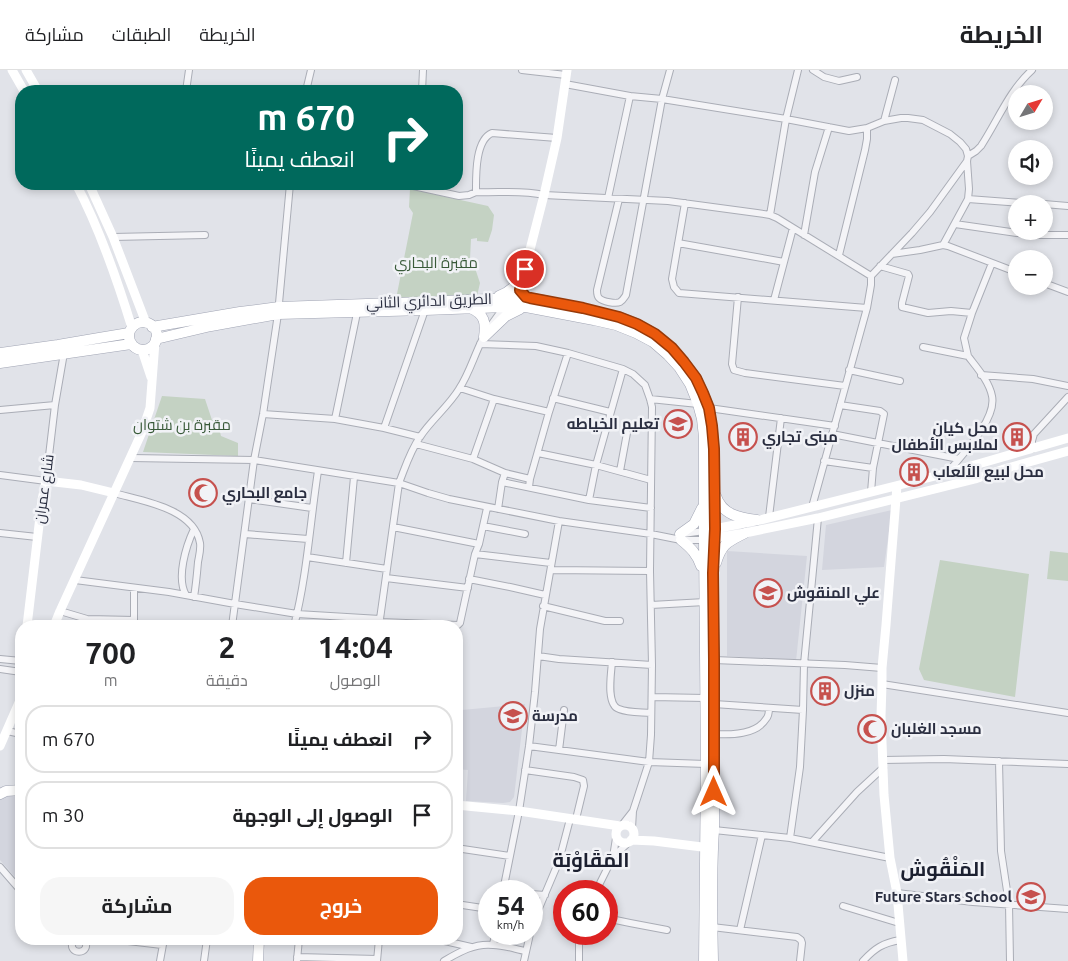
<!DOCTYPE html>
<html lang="ar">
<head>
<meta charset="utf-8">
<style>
	:root { --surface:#fff; --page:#f6f6f6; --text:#202124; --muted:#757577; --line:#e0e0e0; --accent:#ea580c }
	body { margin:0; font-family:Ubuntu,Cairo,sans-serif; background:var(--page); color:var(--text); direction:rtl; height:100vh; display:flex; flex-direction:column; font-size:19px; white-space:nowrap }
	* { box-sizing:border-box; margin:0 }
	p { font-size:16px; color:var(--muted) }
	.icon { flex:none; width:28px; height:28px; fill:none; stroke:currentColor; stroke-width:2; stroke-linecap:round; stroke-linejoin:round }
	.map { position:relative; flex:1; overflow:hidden; direction:ltr }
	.sheet { position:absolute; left:15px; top:550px; width:448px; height:325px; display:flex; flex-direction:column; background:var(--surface); border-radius:20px; box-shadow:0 2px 8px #0003; direction:rtl }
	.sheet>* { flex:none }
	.top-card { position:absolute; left:15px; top:15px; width:448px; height:105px; border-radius:20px; box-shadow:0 2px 8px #0003; direction:rtl; background:#00695c; color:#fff; overflow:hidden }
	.needle { width:32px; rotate:52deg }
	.controls { position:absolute; left:1008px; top:15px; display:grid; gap:10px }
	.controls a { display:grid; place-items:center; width:45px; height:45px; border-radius:50%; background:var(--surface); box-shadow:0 2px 8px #0003; font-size:25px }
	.speed { position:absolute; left:478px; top:810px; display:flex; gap:10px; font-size:25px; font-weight:700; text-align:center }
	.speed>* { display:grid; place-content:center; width:65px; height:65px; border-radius:50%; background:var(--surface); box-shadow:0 2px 8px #0003; line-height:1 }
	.speed small { font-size:12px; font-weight:400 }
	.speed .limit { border:8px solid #d22; background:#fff; color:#111 }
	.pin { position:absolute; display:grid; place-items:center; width:42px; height:42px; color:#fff; margin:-21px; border:2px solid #fff; border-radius:50%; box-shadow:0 1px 5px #0007 }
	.me { position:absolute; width:55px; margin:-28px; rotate:0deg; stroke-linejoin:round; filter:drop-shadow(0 0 4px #0008) }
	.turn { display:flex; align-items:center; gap:18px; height:105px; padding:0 25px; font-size:22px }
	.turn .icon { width:65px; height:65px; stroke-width:2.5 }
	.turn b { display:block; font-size:35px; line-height:42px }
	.eta { display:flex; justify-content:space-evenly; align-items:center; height:85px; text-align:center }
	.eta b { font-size:30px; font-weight:700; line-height:35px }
	.cta { display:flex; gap:10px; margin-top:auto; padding:10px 25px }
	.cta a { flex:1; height:58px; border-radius:20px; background:var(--accent); color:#fff; font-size:20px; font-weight:700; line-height:58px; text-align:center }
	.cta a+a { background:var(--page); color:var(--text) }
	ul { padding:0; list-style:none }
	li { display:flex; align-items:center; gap:15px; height:68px; margin:0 10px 8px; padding:0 15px; border:2px solid var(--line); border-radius:20px }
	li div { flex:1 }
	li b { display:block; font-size:19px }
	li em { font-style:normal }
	header { display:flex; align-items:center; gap:30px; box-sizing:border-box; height:70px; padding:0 25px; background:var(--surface); border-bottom:1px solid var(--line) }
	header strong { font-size:24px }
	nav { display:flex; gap:28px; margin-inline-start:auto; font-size:18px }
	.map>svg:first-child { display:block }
	.built { fill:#d3d5de }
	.green { fill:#c4d2c3 }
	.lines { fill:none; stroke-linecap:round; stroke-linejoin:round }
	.street-casing { stroke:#aaadb6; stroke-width:8 }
	.primary-casing { stroke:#a1a5b4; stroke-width:11 }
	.street { stroke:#f4f4f7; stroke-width:6 }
	.secondary { stroke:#fff; stroke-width:9 }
	.primary { stroke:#fff; stroke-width:10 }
	.route-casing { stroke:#983908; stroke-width:12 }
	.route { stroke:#ea580c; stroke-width:9 }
	.labels { text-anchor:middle; stroke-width:5; stroke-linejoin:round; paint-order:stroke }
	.park-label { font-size:15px; fill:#395a39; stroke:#f1f2f6 }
	.street-label { font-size:15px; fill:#2a2e40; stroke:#f1f2f6 }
	.poi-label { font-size:15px; font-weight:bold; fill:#2a2e40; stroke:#f1f2f6; text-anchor:start }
	.district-label { font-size:20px; font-weight:bold; fill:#1c2030; stroke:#f1f2f6 }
</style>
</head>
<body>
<header>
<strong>الخريطة</strong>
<nav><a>الخريطة</a><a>الطبقات</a><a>مشاركة</a></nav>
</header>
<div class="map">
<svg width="1068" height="891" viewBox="0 0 1068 891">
	<rect width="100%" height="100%" fill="#e1e3e9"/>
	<path class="built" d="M892,440L884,497L822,500L826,455Z
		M727,481L807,486L796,591L727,586Z
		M525,634L514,727L510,732L503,733L466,731L468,700L456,699V666L463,665L462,640Z
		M21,724V814L0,790V726Z"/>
	<path class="green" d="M410,119L488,136L494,145L492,160L488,172L477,171V168L471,169L470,189L474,195L480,213L477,226L396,229L413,143L409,137Z
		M162,326L205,329L212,350H217L221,366L238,373V386L143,382Z
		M1050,481L1068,483V511L1047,509Z
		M940,490L1029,504L1015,627L924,610L919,599Z
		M297,550L376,552L375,556H295Z"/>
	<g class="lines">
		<defs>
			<path id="street" d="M522,0L566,5
				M813,0L824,7L839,11L857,7
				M565,14L630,26L662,29L786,49L849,61L867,58L884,51L901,48H908L923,50L950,64L960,72L966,79L968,86L967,91L969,119L968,129L943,175
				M186,21L189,0
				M306,21L311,0
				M422,21L423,0
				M884,51L895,10
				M968,86L976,81L981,76C998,50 1009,21 1032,0
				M404,114L459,126L469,125L476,122C499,123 521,120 544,125L668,131L757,143L770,145L777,148L871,206V215L867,238L812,437
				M476,122C476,106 475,70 492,63L557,68
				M608,128L630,26
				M619,129L597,220C597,223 597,226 599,228C603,232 616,234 620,232C623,230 624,228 626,225L662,29L670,0
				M968,129L1035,134
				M685,133L672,209L674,217L679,223L867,238
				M1044,134L1068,136
				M770,145L786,49L798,0
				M955,154L1031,165H1068
				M804,165L815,102L829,57
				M113,167L205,165
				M678,173L784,192
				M892,184L920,180L943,175L948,176L1016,202
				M839,185L865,80L867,69V58
				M880,196L908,204L909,206L902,233V237L928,243L951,241L972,243
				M871,206L912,163L930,142L967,91
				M1044,213L1068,222
				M738,227L732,294L734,300L745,303L845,316
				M774,230L793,158
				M491,255L504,237
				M480,274L536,276L568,283L623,299L633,304L645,315L650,329L652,337L650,501L652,595L651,665L649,692L633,741L632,758
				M923,277L968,286C977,298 989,311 992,326C997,349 962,385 948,402
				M968,286L964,268L972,243L992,193
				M849,300L900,311
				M981,305L1033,309L1068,316
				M460,318L494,329L549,342
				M553,328L610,342
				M650,329L698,334
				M840,335L880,341L884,344L873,398L871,422
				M709,338L835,356
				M0,340L55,335
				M263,344L335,349L384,358L420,367
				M335,349L357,243
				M384,358L425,240
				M832,364L959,389
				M416,374L473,389L505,403
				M1032,379V371L1034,364L1068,327
				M538,383L596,395L651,410
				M131,388L254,390L399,413L428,423L449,429L559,451L651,464L681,470H704
				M473,389L494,329
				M824,391L873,398
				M620,401L627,363
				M0,405L46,411L55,335L64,283
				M502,412L589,430L651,438
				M529,417L530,409L549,342L568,283
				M114,423C142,431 194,438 200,473C201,479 199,486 198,492C197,504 196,515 194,527
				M249,429L312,438
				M589,430L596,395L623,299
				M498,439L502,412L505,403L530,409
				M769,447L781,348
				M483,456L525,464
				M393,457L479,474
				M0,463L37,467
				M245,464L308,469
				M683,464L704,461
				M475,484L551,493
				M307,487L387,499
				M346,493L354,407
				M551,500L650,501
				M386,508L468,518
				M469,509L510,517L545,525
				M75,510L169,522L235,534L297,544L380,549
				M134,518V556
				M186,525C176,508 186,476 194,459
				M651,535L705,532
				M543,536L605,551H620
				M60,541L87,549L134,550
				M380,552L458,555L460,553L475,484L479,474L487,438
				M232,556L254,390L263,344L278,244L290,114
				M294,556C307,506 310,453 318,401
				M379,556L399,413C405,398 410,381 420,367C431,350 448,337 459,319C469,304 474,286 482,270
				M538,586L559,589L652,595
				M0,589L21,591
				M714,590L845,595L882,598
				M612,592C611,604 606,635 619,639C629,643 641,642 651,643
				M0,599L21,602
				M882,614L1068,643
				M652,627L705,628
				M714,634L803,640
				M7,661L21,664
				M714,664C731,665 756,665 766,649C769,646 769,642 769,638
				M529,676L649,692L706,694
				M559,680L564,640
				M883,690L944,689L1068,694
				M999,691L1001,781L1009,834L1010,891
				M525,700L574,707L583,710L584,716L576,749
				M622,755L633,741
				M714,760L790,768L890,788
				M790,768L800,697L803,640L804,594L818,448
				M813,771L857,722L883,698
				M456,778L510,786
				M614,786L629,772
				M0,797L21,821
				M503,821L519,741L529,676L535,622L540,559L559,451
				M596,821L613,787L616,768
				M897,823L973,832L1068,839
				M531,824L545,825
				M456,834L489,839
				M843,836L899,853
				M606,848L630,853L667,860
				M531,857L559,791L570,749
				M712,857L797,867L801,870L802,873L800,891
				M740,860L762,765
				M74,869C64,886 94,886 84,869
				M111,869L162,875
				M436,869L471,877
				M86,871L103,869
				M493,875L495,864
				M297,887L377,889
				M297,890L299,869
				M160,891L164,869
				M204,891L207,869
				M377,891L379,869
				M444,891C459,882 475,873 493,875C504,875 515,879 525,881
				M524,891L530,864
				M579,891V872L580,864
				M863,891C875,878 883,873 900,870"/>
			<path id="primary" d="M499,226C510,222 516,215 523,206
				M470,238C485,244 486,253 484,267
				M129 266a14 14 0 1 1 28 0a14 14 0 1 1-28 0Z
				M152,257L240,242L279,237L425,232L510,228H530L547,231L619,247L637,254L655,264L672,278L684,292L696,308L703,323L709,338L712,356L714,379L715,459L713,503L714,590V760C711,803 712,847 713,891
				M484,267L506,246L520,239
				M156,269L211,256L278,244L425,240L505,237H526L594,250L616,255L636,263L653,272L668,285L679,297L690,314L698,334L702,349L704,367V470L706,694L704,891
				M0,283L58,275L99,268L129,263
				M0,293L131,274
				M716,426C722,445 740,448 757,450
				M680,464L694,454L702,438
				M681,470C691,478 697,484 701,496
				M716,493C722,473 728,472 745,463
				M0,724L6,721L21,720
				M258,891L259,869"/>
		</defs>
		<use href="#street" class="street-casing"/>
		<use href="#primary" class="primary-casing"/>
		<use href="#street" class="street"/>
		<path class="secondary" d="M12,0L24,21
			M26,0L38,21
			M76,114C100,159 117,209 132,258
			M89,114L113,167L146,253
			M520,211L525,199L544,125L557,68L567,0
			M142,280L151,307
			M897,416L886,555L882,598V614L881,646L884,725L890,788L897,823L903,891
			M704,461L760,450L947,403L1068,368
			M709,469L745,463L818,448L975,409L1004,399L1068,381
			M27,556L42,430L46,411L81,415L114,423
			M54,556L60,541L142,362L150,338L155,272
			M0,676L21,628
			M456,735L519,741L620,756
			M616 764a9 9 0 1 1 18 0a9 9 0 1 1-18 0Z
			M631,770L654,771L710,778"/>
		<use href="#primary" class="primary"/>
	</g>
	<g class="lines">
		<defs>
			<path id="route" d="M525,199L520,220L526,227L530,228L583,238L619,247L637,254L655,264L672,278L684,292L696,308L703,323L709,338L712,356L714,379L715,459L713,503L714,590V722"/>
		</defs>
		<use href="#route" class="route-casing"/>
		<use href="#route" class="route"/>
	</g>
	<defs>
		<symbol id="school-ring" viewBox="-11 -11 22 22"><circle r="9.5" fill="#f1f2f6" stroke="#c6514e" stroke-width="1.5"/><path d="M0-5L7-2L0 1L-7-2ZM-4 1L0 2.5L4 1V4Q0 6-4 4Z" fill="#c6514e"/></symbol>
		<symbol id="building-ring" viewBox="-11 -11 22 22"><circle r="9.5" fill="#f1f2f6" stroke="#c6514e" stroke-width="1.5"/><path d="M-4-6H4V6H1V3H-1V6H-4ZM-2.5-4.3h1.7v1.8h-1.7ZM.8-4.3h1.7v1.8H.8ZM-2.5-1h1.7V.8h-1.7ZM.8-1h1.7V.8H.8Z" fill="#c6514e"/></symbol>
		<symbol id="mosque-ring" viewBox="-11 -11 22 22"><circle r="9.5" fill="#f1f2f6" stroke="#c6514e" stroke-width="1.5"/><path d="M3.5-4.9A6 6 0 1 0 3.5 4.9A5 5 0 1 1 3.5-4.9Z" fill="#c6514e"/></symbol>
	</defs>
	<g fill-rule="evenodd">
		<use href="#school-ring" x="662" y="338" width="32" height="32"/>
		<use href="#building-ring" x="727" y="351" width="32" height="32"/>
		<use href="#building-ring" x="1001" y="351" width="32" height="32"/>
		<use href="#building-ring" x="898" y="386" width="32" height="32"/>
		<use href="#mosque-ring" x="187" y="407" width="32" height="32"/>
		<use href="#school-ring" x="752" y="507" width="32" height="32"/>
		<use href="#building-ring" x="809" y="605" width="32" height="32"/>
		<use href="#school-ring" x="497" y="630" width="32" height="32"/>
		<use href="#mosque-ring" x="856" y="643" width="32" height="32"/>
		<use href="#school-ring" x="1015" y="811" width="32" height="32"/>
	</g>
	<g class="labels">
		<g class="park-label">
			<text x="436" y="198">مقبرة البحاري</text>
			<text x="182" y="360">مقبرة بن شتوان</text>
		</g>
		<g class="street-label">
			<text transform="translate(429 231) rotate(-2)" y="5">الطريق الدائري الثاني</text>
			<text transform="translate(44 419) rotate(-82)" y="5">شارع عمران</text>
		</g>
		<g class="poi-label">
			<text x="659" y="359" text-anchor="end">تعليم الخياطه</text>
			<text x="998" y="363" text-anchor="end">محل كيان<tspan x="998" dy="17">لملابس الأطفال</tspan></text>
			<text x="762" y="372">مبنى تجاري</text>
			<text x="933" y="407">محل لبيع الألعاب</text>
			<text x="222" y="428">جامع البحاري</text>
			<text x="787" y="528">علي المنقوش</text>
			<text x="844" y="626">منزل</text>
			<text x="532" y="651">مدرسة</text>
			<text x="891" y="664">مسجد الغلبان</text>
			<text x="1012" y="832" text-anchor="end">Future Stars School</text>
		</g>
		<g class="district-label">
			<text x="591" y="797">المَقَاوْبَة</text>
			<text x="943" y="806">المَنْقُوش</text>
		</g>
	</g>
</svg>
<div class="controls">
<a><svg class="needle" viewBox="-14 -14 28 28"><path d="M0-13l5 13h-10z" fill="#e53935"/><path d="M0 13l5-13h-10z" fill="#757577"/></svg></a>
<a><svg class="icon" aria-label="sound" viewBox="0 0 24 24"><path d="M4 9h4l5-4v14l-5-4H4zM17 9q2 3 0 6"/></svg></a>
<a>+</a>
<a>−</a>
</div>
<div class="speed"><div>54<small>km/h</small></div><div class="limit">60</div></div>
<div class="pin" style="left:525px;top:199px;background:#d93025"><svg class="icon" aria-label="arrive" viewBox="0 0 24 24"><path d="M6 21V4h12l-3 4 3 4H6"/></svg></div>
<svg class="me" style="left:714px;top:722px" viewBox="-20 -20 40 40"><path d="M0-17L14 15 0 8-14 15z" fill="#ea580c" stroke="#fff" stroke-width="4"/></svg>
<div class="top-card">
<div class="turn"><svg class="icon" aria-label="right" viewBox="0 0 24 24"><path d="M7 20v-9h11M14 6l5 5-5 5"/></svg><div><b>670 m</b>انعطف يمينًا</div></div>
</div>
<section class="sheet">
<div class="eta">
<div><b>14:04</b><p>الوصول</p></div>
<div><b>2</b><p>دقيقة</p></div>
<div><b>700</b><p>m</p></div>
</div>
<ul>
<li><svg class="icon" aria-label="right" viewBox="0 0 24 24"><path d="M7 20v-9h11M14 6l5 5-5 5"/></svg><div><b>انعطف يمينًا</b></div><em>670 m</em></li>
<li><svg class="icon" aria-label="arrive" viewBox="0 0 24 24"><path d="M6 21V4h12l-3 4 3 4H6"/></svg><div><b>الوصول إلى الوجهة</b></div><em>30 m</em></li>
</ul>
<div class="cta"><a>خروج</a><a>مشاركة</a></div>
</section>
</div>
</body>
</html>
